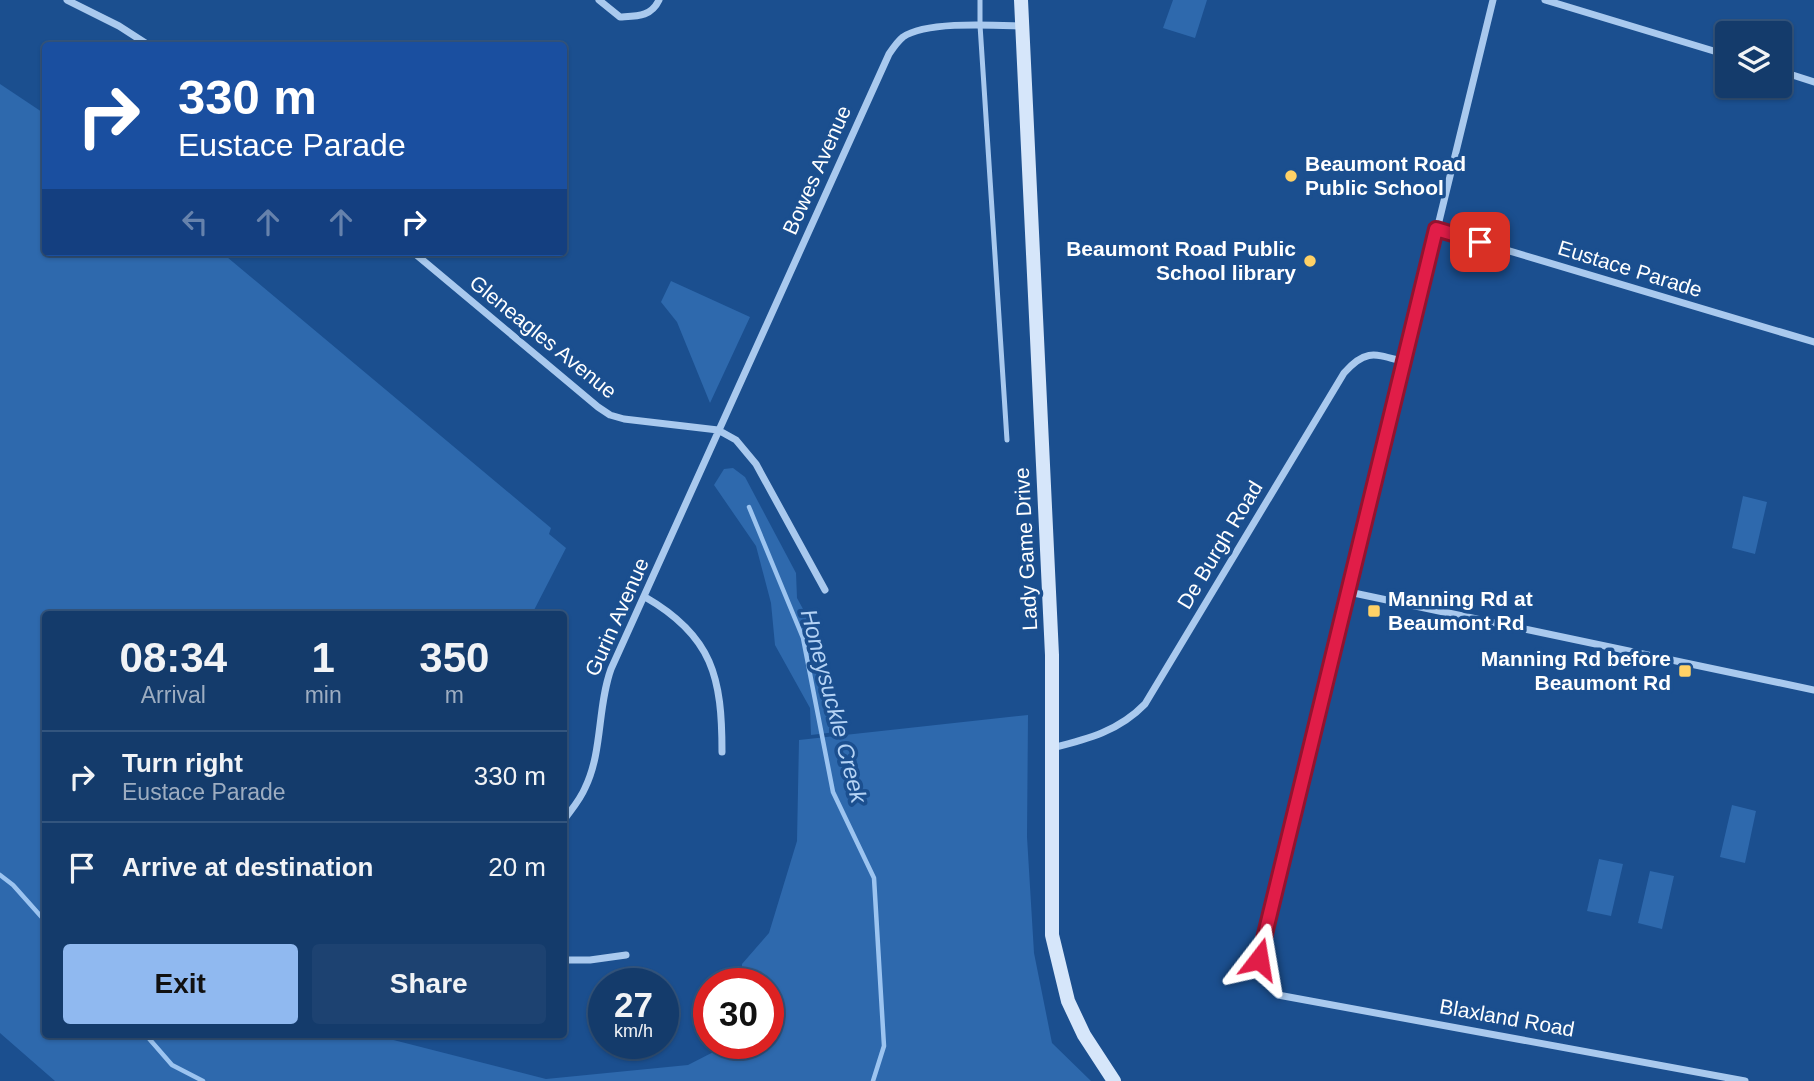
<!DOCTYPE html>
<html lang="en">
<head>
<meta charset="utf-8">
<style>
	:root { --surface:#143b6b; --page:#1d4271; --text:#f1f3f6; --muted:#9dadc1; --line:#33557e; --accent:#90b9f0 }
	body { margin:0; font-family:Helvetica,sans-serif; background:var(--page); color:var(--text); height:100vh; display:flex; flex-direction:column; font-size:26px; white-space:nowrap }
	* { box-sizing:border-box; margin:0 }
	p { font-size:23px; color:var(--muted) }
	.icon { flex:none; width:38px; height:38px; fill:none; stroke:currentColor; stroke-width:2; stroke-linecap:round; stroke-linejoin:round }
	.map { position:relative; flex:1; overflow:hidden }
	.details { position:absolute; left:42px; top:611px; width:525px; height:427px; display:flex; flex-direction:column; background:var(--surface); border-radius:7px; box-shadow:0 2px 5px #0004,0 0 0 2px var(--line) }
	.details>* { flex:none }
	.guide { position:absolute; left:42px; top:42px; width:525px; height:214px; border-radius:7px; box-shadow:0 2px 5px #0004,0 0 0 2px var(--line); background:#1a4fa0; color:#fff; overflow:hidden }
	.controls { position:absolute; left:1715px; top:21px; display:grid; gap:14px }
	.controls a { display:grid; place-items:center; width:77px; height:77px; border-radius:7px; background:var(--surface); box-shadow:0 2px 5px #0004,0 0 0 2px var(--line); font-size:35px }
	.speed { position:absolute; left:588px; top:968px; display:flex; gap:14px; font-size:35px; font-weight:700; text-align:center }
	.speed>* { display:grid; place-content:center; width:91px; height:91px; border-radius:50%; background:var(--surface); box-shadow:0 2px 5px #0004,0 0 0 2px var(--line); line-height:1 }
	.speed small { font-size:18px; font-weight:400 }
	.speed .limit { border:10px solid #d22; background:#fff; color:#111 }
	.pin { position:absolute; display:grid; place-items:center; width:60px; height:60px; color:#fff; margin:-30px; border-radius:14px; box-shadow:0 4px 10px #0006 }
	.me { position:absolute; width:77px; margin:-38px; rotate:14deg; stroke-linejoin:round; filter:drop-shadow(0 0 5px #0008) }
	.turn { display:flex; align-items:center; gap:24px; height:147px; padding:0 21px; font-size:32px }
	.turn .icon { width:91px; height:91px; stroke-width:2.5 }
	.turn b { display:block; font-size:49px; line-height:60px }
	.lanes { display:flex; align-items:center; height:66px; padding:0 21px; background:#0003; justify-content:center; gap:35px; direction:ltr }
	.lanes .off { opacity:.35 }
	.eta { display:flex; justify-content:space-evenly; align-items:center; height:119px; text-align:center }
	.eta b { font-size:42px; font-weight:700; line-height:49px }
	.action { display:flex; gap:14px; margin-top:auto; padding:14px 21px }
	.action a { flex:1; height:80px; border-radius:7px; background:var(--accent); color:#111; font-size:28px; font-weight:700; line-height:80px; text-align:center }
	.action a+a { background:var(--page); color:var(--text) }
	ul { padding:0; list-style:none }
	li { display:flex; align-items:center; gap:21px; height:91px; padding:0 21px; border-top:2px solid var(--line) }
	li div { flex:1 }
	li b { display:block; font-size:26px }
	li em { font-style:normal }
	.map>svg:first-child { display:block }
	.green { fill:#2e69ad }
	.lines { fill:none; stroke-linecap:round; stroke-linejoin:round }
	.stream { stroke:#9cc4f0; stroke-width:4.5 }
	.service { stroke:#a9c9ee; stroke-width:5 }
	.minor { stroke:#a9c9ee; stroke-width:7 }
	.secondary { stroke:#d6e6fa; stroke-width:14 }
	.route-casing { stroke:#92132f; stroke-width:18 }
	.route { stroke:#e11d48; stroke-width:12 }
	.poi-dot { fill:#ffd166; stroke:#1b4f8f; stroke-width:2.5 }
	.labels { text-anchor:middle; stroke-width:7; stroke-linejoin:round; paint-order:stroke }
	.poi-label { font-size:21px; font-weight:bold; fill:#fff; stroke:#1b4f8f; text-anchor:start }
	.street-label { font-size:21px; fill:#fff; stroke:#1b4f8f }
	.water-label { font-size:23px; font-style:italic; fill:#b5d3f5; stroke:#1b4f8f }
</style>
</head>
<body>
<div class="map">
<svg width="1814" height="1081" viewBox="0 0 1814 1081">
	<rect width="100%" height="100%" fill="#1b4f8f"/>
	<path class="green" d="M1173,0H1207L1195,38L1163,28Z
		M0,84L45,114L46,252H221L551,528L549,534L566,548L532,614H46V1034H370L546,1079L688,1065L731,1043H768V984L742,983V964L769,933L797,841L799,740L1028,715L1027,837L1034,953L1052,1043L1091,1081H55L0,1033Z
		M671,281L750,317L710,403L677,322L661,302Z
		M733,468L745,477L796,573L797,598L815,631L836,732L811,735L810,708L775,645L771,603L756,546L714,485L724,469Z
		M1743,496L1767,502L1755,554L1732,548Z
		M1732,805L1756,811L1745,863L1720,857Z
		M1599,859L1623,864L1611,916L1587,911Z
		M1650,871L1674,876L1662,929L1638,923Z"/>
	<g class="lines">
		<path class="stream" d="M749,507L803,638L833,792L874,878L884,1046L873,1081
			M0,875L13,885L46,922
			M145,1034L172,1065L203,1081"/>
		<path class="service" d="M980,0V25L1007,440"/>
		<path class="minor" d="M67,0L119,26L150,46
			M599,0L620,17C637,16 651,17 659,0
			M1493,0L1259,959C1260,977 1265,984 1278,995L1745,1081
			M1545,0L1727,55
			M1780,71L1814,82
			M1436,229L1814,342
			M413,252L598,407L610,415L624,419L718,430L736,440L756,464L825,590
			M1349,592L1814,690
			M645,597C713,636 722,678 722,752
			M1052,748C1088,739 1119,731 1145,704L1344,373C1366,348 1375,354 1405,362
			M564,820C571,810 580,800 585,788C603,751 597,708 611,669L889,54C893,48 898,41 903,37C926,21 992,25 1021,26
			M564,960H590L626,955"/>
		<path class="secondary" d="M1021,0L1052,655V935L1068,1001L1084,1035L1114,1081"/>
	</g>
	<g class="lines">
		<defs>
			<path id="route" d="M1259,959L1436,229L1480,242"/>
		</defs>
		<use href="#route" class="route-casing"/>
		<use href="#route" class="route"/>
	</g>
	<g class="poi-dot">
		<circle cx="1291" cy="176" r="7"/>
		<circle cx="1310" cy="261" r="7"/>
		<rect x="1367" y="604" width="14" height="14" rx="3.5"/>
		<rect x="1678" y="664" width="14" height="14" rx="3.5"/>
	</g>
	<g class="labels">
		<g class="poi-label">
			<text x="1305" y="171">Beaumont Road<tspan x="1305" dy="24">Public School</tspan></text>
			<text x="1296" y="256" text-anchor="end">Beaumont Road Public<tspan x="1296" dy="24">School library</tspan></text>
			<text x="1388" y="606">Manning Rd at<tspan x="1388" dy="24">Beaumont Rd</tspan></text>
			<text x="1671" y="666" text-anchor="end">Manning Rd before<tspan x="1671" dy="24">Beaumont Rd</tspan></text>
		</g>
		<g class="street-label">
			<text transform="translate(817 170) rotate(-66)" y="7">Bowes Avenue</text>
			<text transform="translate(1630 269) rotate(17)" y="7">Eustace Parade</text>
			<text transform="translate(543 337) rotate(39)" y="7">Gleneagles Avenue</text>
			<text transform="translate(1220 545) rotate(-59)" y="7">De Burgh Road</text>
			<text transform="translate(1026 549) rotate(-93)" y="7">Lady Game Drive</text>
			<text transform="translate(617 617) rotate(-66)" y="7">Gurin Avenue</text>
			<text transform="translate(1507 1018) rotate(10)" y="7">Blaxland Road</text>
		</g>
		<g class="water-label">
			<text transform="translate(834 706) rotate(75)" y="8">Honeysuckle Creek</text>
		</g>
	</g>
</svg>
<div class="controls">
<a><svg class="icon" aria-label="layers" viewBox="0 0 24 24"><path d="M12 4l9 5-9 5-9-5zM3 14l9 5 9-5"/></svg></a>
</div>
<div class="speed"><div>27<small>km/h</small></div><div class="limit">30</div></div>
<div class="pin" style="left:1480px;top:242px;background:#d93025"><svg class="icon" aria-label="arrive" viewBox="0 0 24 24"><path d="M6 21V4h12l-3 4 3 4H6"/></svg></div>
<svg class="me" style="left:1259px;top:959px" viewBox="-20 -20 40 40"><path d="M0-17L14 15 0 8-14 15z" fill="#e11d48" stroke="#fff" stroke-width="4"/></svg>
<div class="guide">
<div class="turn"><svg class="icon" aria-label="right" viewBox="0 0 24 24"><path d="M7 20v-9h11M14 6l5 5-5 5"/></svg><div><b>330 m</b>Eustace Parade</div></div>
<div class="lanes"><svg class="icon off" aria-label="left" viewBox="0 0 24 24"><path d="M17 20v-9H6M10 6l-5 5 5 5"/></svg><svg class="icon off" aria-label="ahead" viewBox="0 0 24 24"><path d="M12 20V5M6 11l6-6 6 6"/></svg><svg class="icon off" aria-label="ahead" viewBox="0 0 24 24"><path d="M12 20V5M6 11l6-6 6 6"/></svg><svg class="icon" aria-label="right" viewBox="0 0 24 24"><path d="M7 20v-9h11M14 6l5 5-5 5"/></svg></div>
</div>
<section class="details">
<div class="eta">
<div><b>08:34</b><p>Arrival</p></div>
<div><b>1</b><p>min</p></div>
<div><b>350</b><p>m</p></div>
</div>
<ul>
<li><svg class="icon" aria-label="right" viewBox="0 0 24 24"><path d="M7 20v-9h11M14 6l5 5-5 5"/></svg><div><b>Turn right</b><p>Eustace Parade</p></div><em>330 m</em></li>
<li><svg class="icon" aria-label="arrive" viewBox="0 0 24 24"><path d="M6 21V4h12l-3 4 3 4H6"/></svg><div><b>Arrive at destination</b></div><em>20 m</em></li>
</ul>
<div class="action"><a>Exit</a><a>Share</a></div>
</section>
</div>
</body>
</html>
